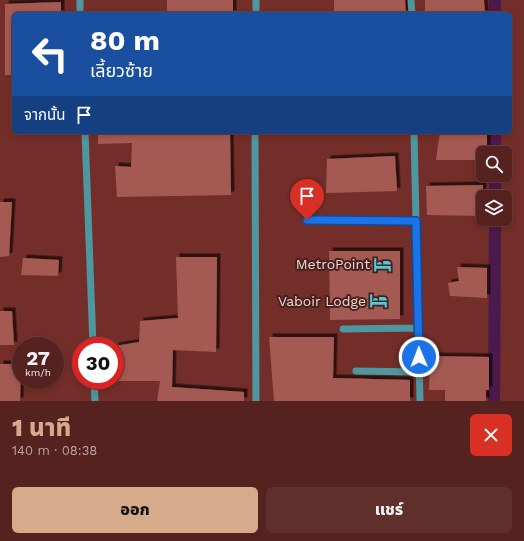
<!DOCTYPE html>
<html lang="th">
<head>
<meta charset="utf-8">
<style>
	:root { --surface:#56221f; --page:#5f2f2c; --text:#f1f3f6; --muted:#b6a4a4; --line:#6c3f3d; --accent:#d6ab8b }
	body { margin:0; font-family:"Work Sans","Noto Sans Thai",sans-serif; background:var(--page); color:var(--text); height:100vh; display:flex; flex-direction:column; font-size:15px; white-space:nowrap }
	* { box-sizing:border-box; margin:0 }
	p { font-size:13px; color:var(--muted) }
	.icon { flex:none; width:22px; height:22px; fill:none; stroke:currentColor; stroke-width:2; stroke-linecap:round; stroke-linejoin:round }
	.map { position:relative; height:401px; overflow:hidden }
	.panel { display:flex; flex-direction:column; background:var(--surface); flex:1 }
	.panel>* { flex:none }
	.top-card { position:absolute; left:12px; top:12px; width:500px; height:122px; border-radius:6px; box-shadow:0 2px 6px #0003,0 0 0 1px var(--line); background:#1a4fa0; color:#fff; overflow:hidden }
	.tools { position:absolute; left:476px; top:146px; display:grid; gap:8px }
	.tools a { display:grid; place-items:center; width:36px; height:36px; border-radius:6px; background:var(--surface); box-shadow:0 2px 6px #0003,0 0 0 1px var(--line); font-size:20px }
	.speed { position:absolute; left:12px; top:337px; display:flex; gap:8px; font-size:20px; font-weight:700; text-align:center }
	.speed>* { display:grid; place-content:center; width:52px; height:52px; border-radius:50%; background:var(--surface); box-shadow:0 2px 6px #0003,0 0 0 1px var(--line); line-height:1 }
	.speed small { font-size:10px; font-weight:400 }
	.speed .limit { border:6px solid #d22; background:#fff; color:#111 }
	.pin { position:absolute; display:grid; place-items:center; width:34px; height:34px; color:#fff; margin:-41px -17px; border-radius:50% 50% 50% 0; rotate:-45deg; box-shadow:0 0 4px #0007 }
	.pin .icon { rotate:45deg }
	.me { position:absolute; width:44px; margin:-22px; rotate:359deg; stroke-linejoin:round; filter:drop-shadow(0 0 3px #0008) }
	.turn { display:flex; align-items:center; gap:14px; height:84px; padding:0 12px; font-size:18px }
	.turn .icon { width:52px; height:52px; stroke-width:2.5 }
	.turn b { display:block; font-size:28px; line-height:34px }
	.then { display:flex; align-items:center; height:38px; padding:0 12px; background:#0003; gap:8px; font-size:15px }
	.round { display:grid; place-items:center; flex:none; width:42px; height:42px; border-radius:6px; background:var(--page) }
	.summary { display:flex; align-items:center; justify-content:space-between; height:68px; padding:0 12px }
	h1 { font-size:24px; font-weight:800; line-height:30px; color:var(--accent) }
	.action { display:flex; gap:8px; margin-top:auto; padding:8px 12px }
	.action a { flex:1; height:46px; border-radius:6px; background:var(--accent); color:#111; font-size:16px; font-weight:800; line-height:46px; text-align:center }
	.action a+a { background:var(--page); color:var(--text) }
	.map>svg:first-child { display:block }
	.lines { fill:none; stroke-linecap:round; stroke-linejoin:round }
	.canal { stroke:#4c194d; stroke-width:12 }
	.building { fill:#a45a53; filter:url(#shadow) }
	.minor { stroke:#4d97a0; stroke-width:7 }
	.route-casing { stroke:#114b97; stroke-width:10 }
	.route { stroke:#1a73e8; stroke-width:7 }
	.labels { text-anchor:middle; stroke-width:4; stroke-linejoin:round; paint-order:stroke }
	.poi-label { font-size:14px; fill:#fcd0cb; stroke:#432320; text-anchor:end }
</style>
</head>
<body>
<div class="map">
<svg width="524" height="401" viewBox="0 0 524 401">
	<defs>
		<filter id="shadow"><feDropShadow dx="3.5" dy="-3.5" stdDeviation="0" flood-color="#0009"/></filter>
	</defs>
	<rect width="100%" height="100%" fill="#732e29"/>
	<g class="lines">
		<path class="canal" d="M495,0V14
			M495,132L496,153
			M495,197V175
			M494,401L495,219"/>
	</g>
	<path class="building" d="M167,0H233V14H167Z
		M334,0H405L406,14H334Z
		M425,0H484L485,14H425Z
		M61,2V14H14V75H5V4Z
		M98,132H230L231,195L117,197L115,166L131,167L132,143L98,144Z
		M440,132H487V153H483V160H436Z
		M395,156L397,191L326,193L327,159Z
		M483,185V216L427,215L426,186Z
		M0,202H12L9,256L0,257Z
		M329,251H400V319L330,320Z
		M176,257H217L216,352L173,350L172,387L244,392V401H157L160,381H115V346L139,342L140,321L178,318Z
		M23,258L59,260L58,276L21,275Z
		M457,267L487,268V298L450,296L448,283L459,281Z
		M0,311H12L14,345H0Z
		M269,337H334L333,378L410,380V401H274Z
		M430,356L489,357V390H486V401H445V390H429Z
		M0,364H21L20,401H0Z"/>
	<g class="lines">
		<path class="minor" d="M80,0V14
			M411,0L412,14
			M256,14V0
			M85,132L93,346
			M255,132L256,401
			M414,132L420,401
			M307,220L416,221
			M343,329L418,328
			M356,371L419,372
			M94,380L95,401"/>
	</g>
	<g class="lines">
		<defs>
			<path id="route" d="M307,220L416,221L419,357"/>
		</defs>
		<use href="#route" class="route-casing"/>
		<use href="#route" class="route"/>
	</g>
	<defs>
		<symbol id="hotel-bare" viewBox="-9 -9 18 18"><path d="M-6-4.5h1.5V1H6V5H4.5V3h-9V5H-6ZM-4 0a1.8 1.8 0 1 1 3.6 0ZM.5 0V-2.5h3Q6-2.5 6 0Z" fill="#52cbd9" stroke="#432320" stroke-width="2.5" paint-order="stroke"/></symbol>
	</defs>
	<g fill-rule="evenodd">
		<use href="#hotel-bare" x="370" y="252" width="25" height="25"/>
		<use href="#hotel-bare" x="366" y="288" width="25" height="25"/>
	</g>
	<g class="labels">
		<g class="poi-label">
			<text x="370" y="269">MetroPoint</text>
			<text x="366" y="306">Vaboir Lodge</text>
		</g>
	</g>
</svg>
<div class="tools">
<a><svg class="icon" aria-label="search" viewBox="0 0 24 24"><circle cx="10" cy="10" r="6"/><path d="M15 15l6 6"/></svg></a>
<a><svg class="icon" aria-label="layers" viewBox="0 0 24 24"><path d="M12 4l9 5-9 5-9-5zM3 14l9 5 9-5"/></svg></a>
</div>
<div class="speed"><div>27<small>km/h</small></div><div class="limit">30</div></div>
<div class="pin" style="left:307px;top:220px;background:#d93025"><svg class="icon" aria-label="arrive" viewBox="0 0 24 24"><path d="M6 21V4h12l-3 4 3 4H6"/></svg></div>
<svg class="me" style="left:419px;top:357px" viewBox="-20 -20 40 40"><circle r="17" fill="#1a73e8" stroke="#fff" stroke-width="3"/><path d="M0-11L8 9 0 5-8 9z" fill="#fff"/></svg>
<div class="top-card">
<div class="turn"><svg class="icon" aria-label="left" viewBox="0 0 24 24"><path d="M17 20v-9H6M10 6l-5 5 5 5"/></svg><div><b>80 m</b>เลี้ยวซ้าย</div></div>
<div class="then">จากนั้น<svg class="icon" aria-label="arrive" viewBox="0 0 24 24"><path d="M6 21V4h12l-3 4 3 4H6"/></svg></div>
</div>
</div>
<section class="panel">
<div class="summary"><div><h1>1 นาที</h1><p>140 m · 08:38</p></div><a class="round" style="background:#d93025;color:#fff"><svg class="icon" aria-label="close" viewBox="0 0 24 24"><path d="M6 6l12 12M18 6L6 18"/></svg></a></div>
<div class="action"><a>ออก</a><a>แชร์</a></div>
</section>
</body>
</html>
